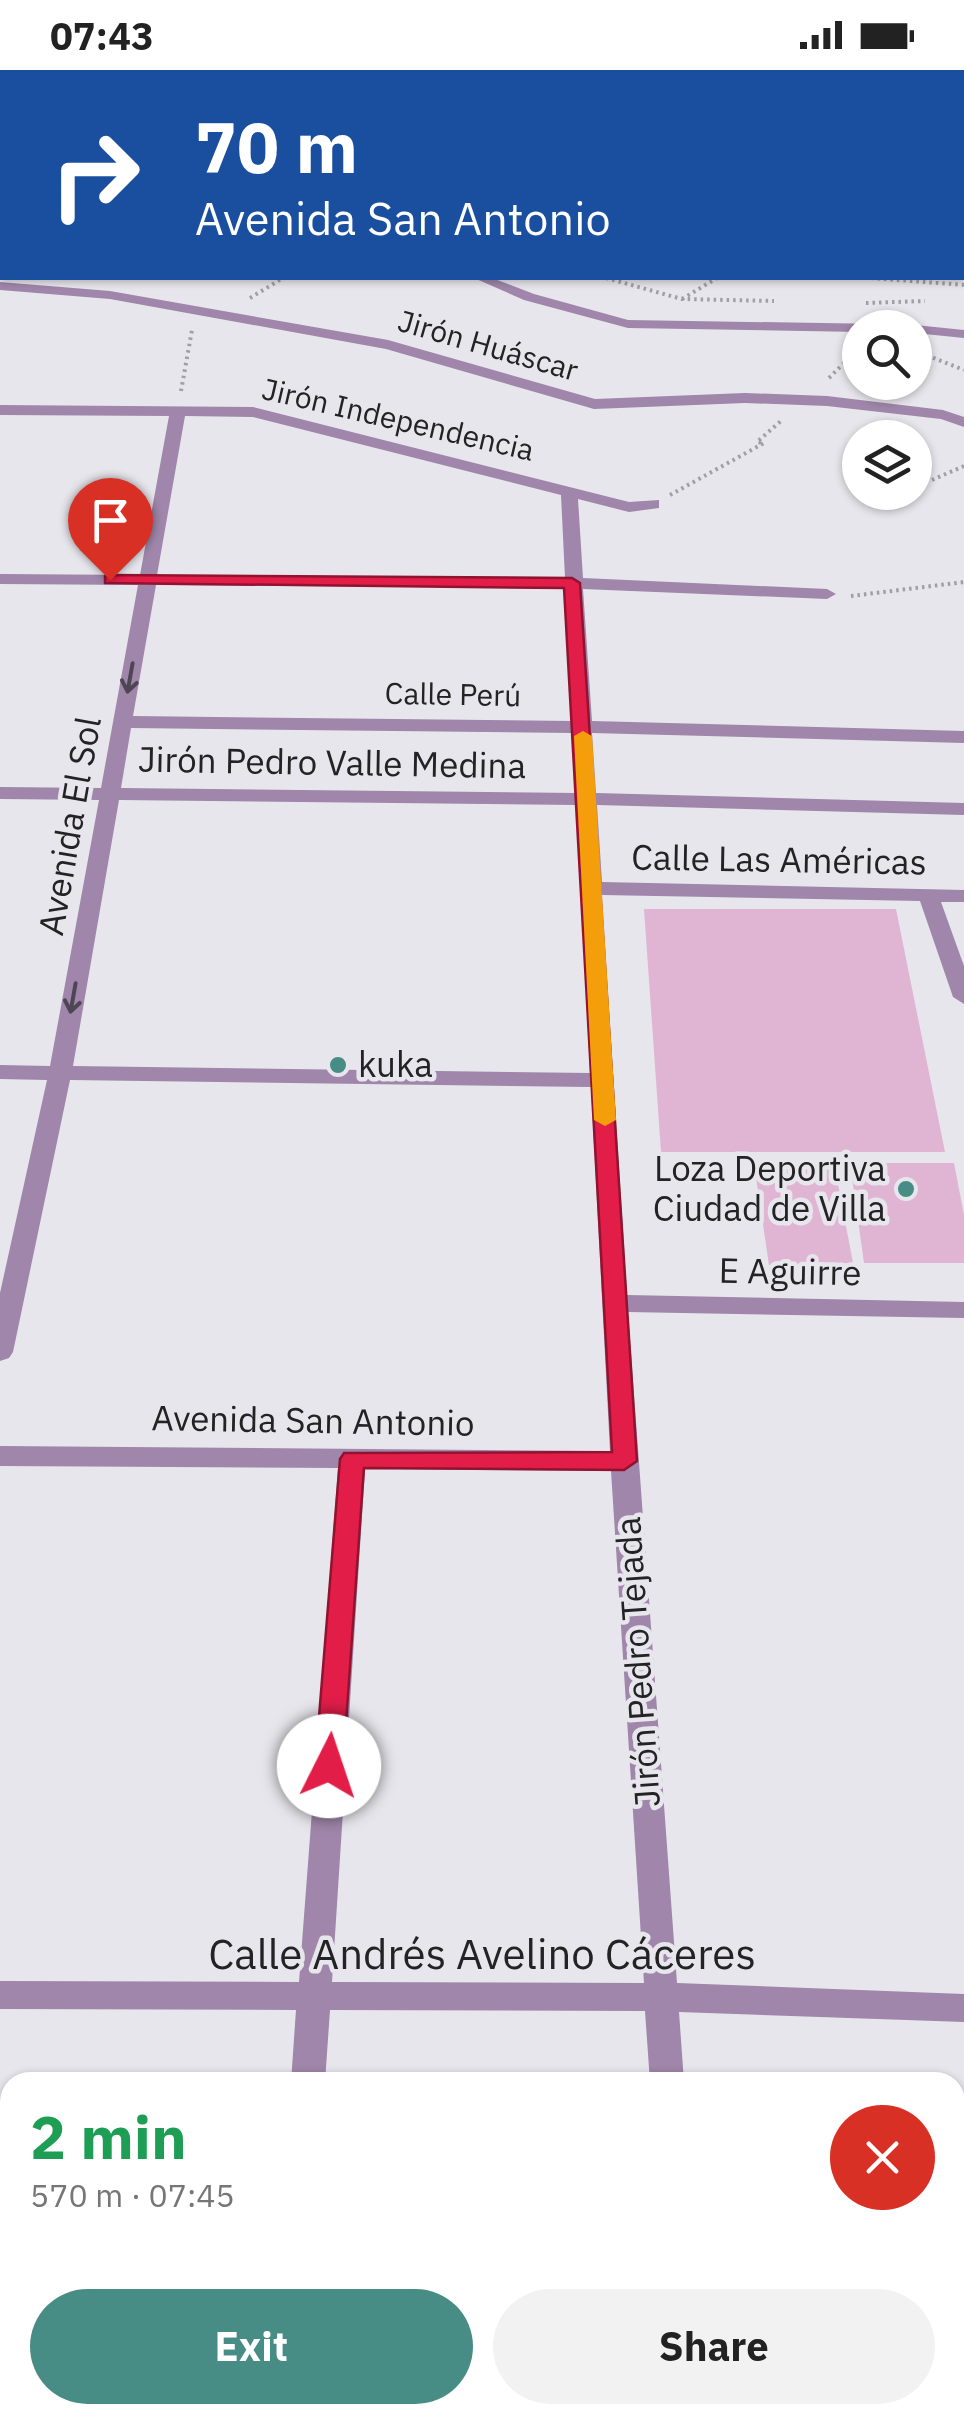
<!DOCTYPE html>
<html lang="en">
<head>
<meta charset="utf-8">
<style>
	:root { --surface:#fff; --page:#f2f2f2; --text:#222; --muted:#767676; --accent:#478d86 }
	body { margin:0; font-family:"IBM Plex Sans",sans-serif; background:var(--page); color:var(--text); height:100vh; display:flex; flex-direction:column; font-size:38px; white-space:nowrap }
	* { box-sizing:border-box; margin:0 }
	p { font-size:32px; color:var(--muted) }
	.icon { flex:none; width:55px; height:55px; fill:none; stroke:currentColor; stroke-width:2; stroke-linecap:round; stroke-linejoin:round }
	.map { position:relative; flex:1; overflow:hidden }
	.panel { position:absolute; left:0px; top:2002px; width:965px; height:352px; display:flex; flex-direction:column; background:var(--surface); border-radius:30px 30px 0 0; box-shadow:0 2px 8px #0004 }
	.panel>* { flex:none }
	.banner { position:absolute; left:0px; top:0px; width:965px; height:210px; box-shadow:0 2px 8px #0004; background:#1a4fa0; color:#fff; overflow:hidden }
	.buttons { position:absolute; left:842px; top:240px; display:grid; gap:20px }
	.buttons a { display:grid; place-items:center; width:90px; height:90px; border-radius:50%; background:var(--surface); box-shadow:0 2px 8px #0004; font-size:50px }
	.pin { position:absolute; display:grid; place-items:center; width:85px; height:85px; color:#fff; margin:-102px -42px; border-radius:50% 50% 50% 0; rotate:-45deg; box-shadow:0 0 10px #0007 }
	.pin .icon { rotate:45deg }
	.me { position:absolute; width:110px; margin:-55px; rotate:4deg; stroke-linejoin:round; filter:drop-shadow(0 0 8px #0008) }
	.turn { display:flex; align-items:center; gap:35px; height:210px; padding:0 30px; font-size:45px }
	.turn .icon { width:130px; height:130px; stroke-width:2.5 }
	.turn b { display:block; font-size:70px; line-height:85px }
	.round { display:grid; place-items:center; flex:none; width:105px; height:105px; border-radius:52px; background:var(--page) }
	.headline { display:flex; align-items:center; justify-content:space-between; height:170px; padding:0 30px }
	h1 { font-size:60px; font-weight:800; line-height:75px; color:#1e9e55 }
	.action { display:flex; gap:20px; margin-top:auto; padding:20px 30px }
	.action a { flex:1; height:115px; border-radius:60px; background:var(--accent); color:#fff; font-size:40px; font-weight:800; line-height:115px; text-align:center }
	.action a+a { background:var(--page); color:var(--text) }
	.status { display:flex; justify-content:space-between; align-items:center; height:70px; padding:0 50px; background:var(--surface); direction:ltr }
	.status svg { height:28px; fill:currentColor }
	.map>svg:first-child { display:block }
	.green { fill:#dfb5d3 }
	.lines { fill:none; stroke-linecap:round; stroke-linejoin:round }
	.path { stroke:#a09fa4; stroke-width:4; stroke-dasharray:2.5 4; stroke-linecap:butt }
	.minor { fill:#9f86aa; fill-rule:evenodd }
	.oneway { stroke:#4e4654 }
	.route { fill:#e11d48; stroke:#92132f; stroke-width:2.5 }
	.slow { fill:#f59e0b }
	.poi-dot { fill:#478d86; stroke:#e7e6ec; stroke-width:4 }
	.labels { text-anchor:middle; stroke-width:9; stroke-linejoin:round; paint-order:stroke }
	.far-street-label { font-size:30px; fill:#232325; stroke:#e7e6ec }
	.street-label { font-size:35px; fill:#232325; stroke:#e7e6ec }
	.poi-label { font-size:35px; fill:#232325; stroke:#e7e6ec; text-anchor:start }
	.near-street-label { font-size:42px; fill:#232325; stroke:#e7e6ec }
</style>
</head>
<body>
<div class="status"><b>07:43</b><svg viewBox="0 0 49 12"><path d="M0 12V9h3v3zM5 12V6h3v6zM10 12V3h3v9zM15 12V0h3v12zM26 1h20v11H26zM47 4h2v5h-2z"/></svg></div>
<div class="map">
<svg width="964" height="2354" viewBox="0 0 964 2354">
	<rect width="100%" height="100%" fill="#e7e6ec"/>
	<path class="green" d="M515,0H964V191L962,2Z
		M644,839H896L945,1082H661Z
		M834,1093L853,1193L769,1195L754,1094Z
		M850,1093H954L964,1145V1193H864Z"/>
	<g class="lines">
		<path class="path" d="M148,2L154,0
			M606,208L682,229L774,231
			M871,208L964,215
			M250,228L283,208
			M682,229L717,208
			M866,233L925,231
			M921,283L964,300
			M829,308L844,293L860,286
			M181,321L192,260
			M932,410L964,396
			M670,425L764,373L757,372L782,350
			M851,526L964,512"/>
		<path class="minor" d="M0,4H2V12H0Z
			M0,113H2V121H0Z
			M474,208H492L534,224L628,250L882,254L889,258H860V262L628,258L524,230Z
			M0,212L110,221L388,270L595,329L745,323L827,326L943,340L964,347V357L941,349L827,336L745,333L594,339L386,279L110,229L0,220Z
			M915,255L964,260V268L915,263V258H909Z
			M0,335L253,337L629,432L659,430V438L629,442L578,429L583,508L827,519L836,524L827,529L583,519L592,651L964,661V673L592,663L596,723L964,733V745L597,735L602,812L964,820V832H941L964,896V934L953,927L920,831L602,825L627,1225L964,1232V1248L628,1242L677,1913L964,1924V1952L679,1942L684,2012H650L645,1941L330,1940L325,2012H291L296,1940L0,1939V1911L299,1912L338,1398L0,1396V1376L610,1381L591,1017L70,1010L13,1282L9,1288L0,1291V1223L47,1010L0,1009V995L50,996L99,730L0,729V717L101,718L138,515L0,514V504L140,505L169,346L0,345ZM185,346L253,347L561,425L565,508L157,505ZM156,515L566,518L572,651L133,646ZM131,658L573,663L576,723L121,718ZM119,730L577,735L590,1003L73,996ZM365,1399L611,1401L644,1913L332,1912Z
			M276,2345H314V2354H276Z
			M675,2345H713V2354H675Z"/>
	</g>
	<defs><path id="oneway-shaft" d="M-6 0H5M1.5-3L5.5 0L1.5 3" fill="none" stroke-width="1.6" stroke-linecap="round" stroke-linejoin="round" transform="scale(2.5)"/></defs>
	<g class="oneway">
		<use href="#oneway-shaft" transform="translate(130 608) rotate(100)"/>
		<use href="#oneway-shaft" transform="translate(73 928) rotate(100)"/>
	</g>
	<path class="route" d="M110,505L572,508L580,513L637,1391L624,1400L364,1398L343,1696L339,1704L329,1708L319,1704L315,1696L340,1389L344,1383L612,1382L564,518L105,513V506Z"/>
	<path class="slow" d="M583,661L592,666L616,1050L605,1056L594,1050L574,666Z"/>
	<g class="poi-dot">
		<circle cx="338" cy="995" r="10"/>
		<circle cx="906" cy="1119" r="10"/>
	</g>
	<g class="labels">
		<g class="far-street-label">
			<text transform="translate(488 276) rotate(16)" y="10">Jirón Huáscar</text>
			<text transform="translate(398 350) rotate(13)" y="10">Jirón Independencia</text>
			<text transform="translate(453 625) rotate(1)" y="10">Calle Perú</text>
		</g>
		<g class="street-label">
			<text transform="translate(332 693) rotate(1)" y="12">Jirón Pedro Valle Medina</text>
			<text transform="translate(70 756) rotate(-80)" y="12">Avenida El Sol</text>
			<text transform="translate(779 790) rotate(1)" y="12">Calle Las Américas</text>
			<text transform="translate(790 1202) rotate(1)" y="12">E Aguirre</text>
			<text transform="translate(313 1351) rotate(1)" y="12">Avenida San Antonio</text>
			<text transform="translate(638 1592) rotate(-94)" y="12">Jirón Pedro Tejada</text>
		</g>
		<g class="poi-label">
			<text x="358" y="1007">kuka</text>
			<text x="886" y="1111" text-anchor="end">Loza Deportiva<tspan x="886" dy="40">Ciudad de Villa</tspan></text>
		</g>
		<g class="near-street-label">
			<text x="482" y="1899">Calle Andrés Avelino Cáceres</text>
		</g>
	</g>
</svg>
<div class="buttons">
<a><svg class="icon" aria-label="search" viewBox="0 0 24 24"><circle cx="10" cy="10" r="6"/><path d="M15 15l6 6"/></svg></a>
<a><svg class="icon" aria-label="layers" viewBox="0 0 24 24"><path d="M12 4l9 5-9 5-9-5zM3 14l9 5 9-5"/></svg></a>
</div>
<div class="pin" style="left:110px;top:510px;background:#d93025"><svg class="icon" aria-label="arrive" viewBox="0 0 24 24"><path d="M6 21V4h12l-3 4 3 4H6"/></svg></div>
<svg class="me" style="left:329px;top:1696px" viewBox="-20 -20 40 40"><circle r="19" fill="#fff"/><path d="M0-13L10 11 0 6-10 11z" fill="#e11d48"/></svg>
<div class="banner">
<div class="turn"><svg class="icon" aria-label="right" viewBox="0 0 24 24"><path d="M7 20v-9h11M14 6l5 5-5 5"/></svg><div><b>70 m</b>Avenida San Antonio</div></div>
</div>
<section class="panel">
<div class="headline"><div><h1>2 min</h1><p>570 m · 07:45</p></div><a class="round" style="background:#d93025;color:#fff"><svg class="icon" aria-label="close" viewBox="0 0 24 24"><path d="M6 6l12 12M18 6L6 18"/></svg></a></div>
<div class="action"><a>Exit</a><a>Share</a></div>
</section>
</div>
</body>
</html>
